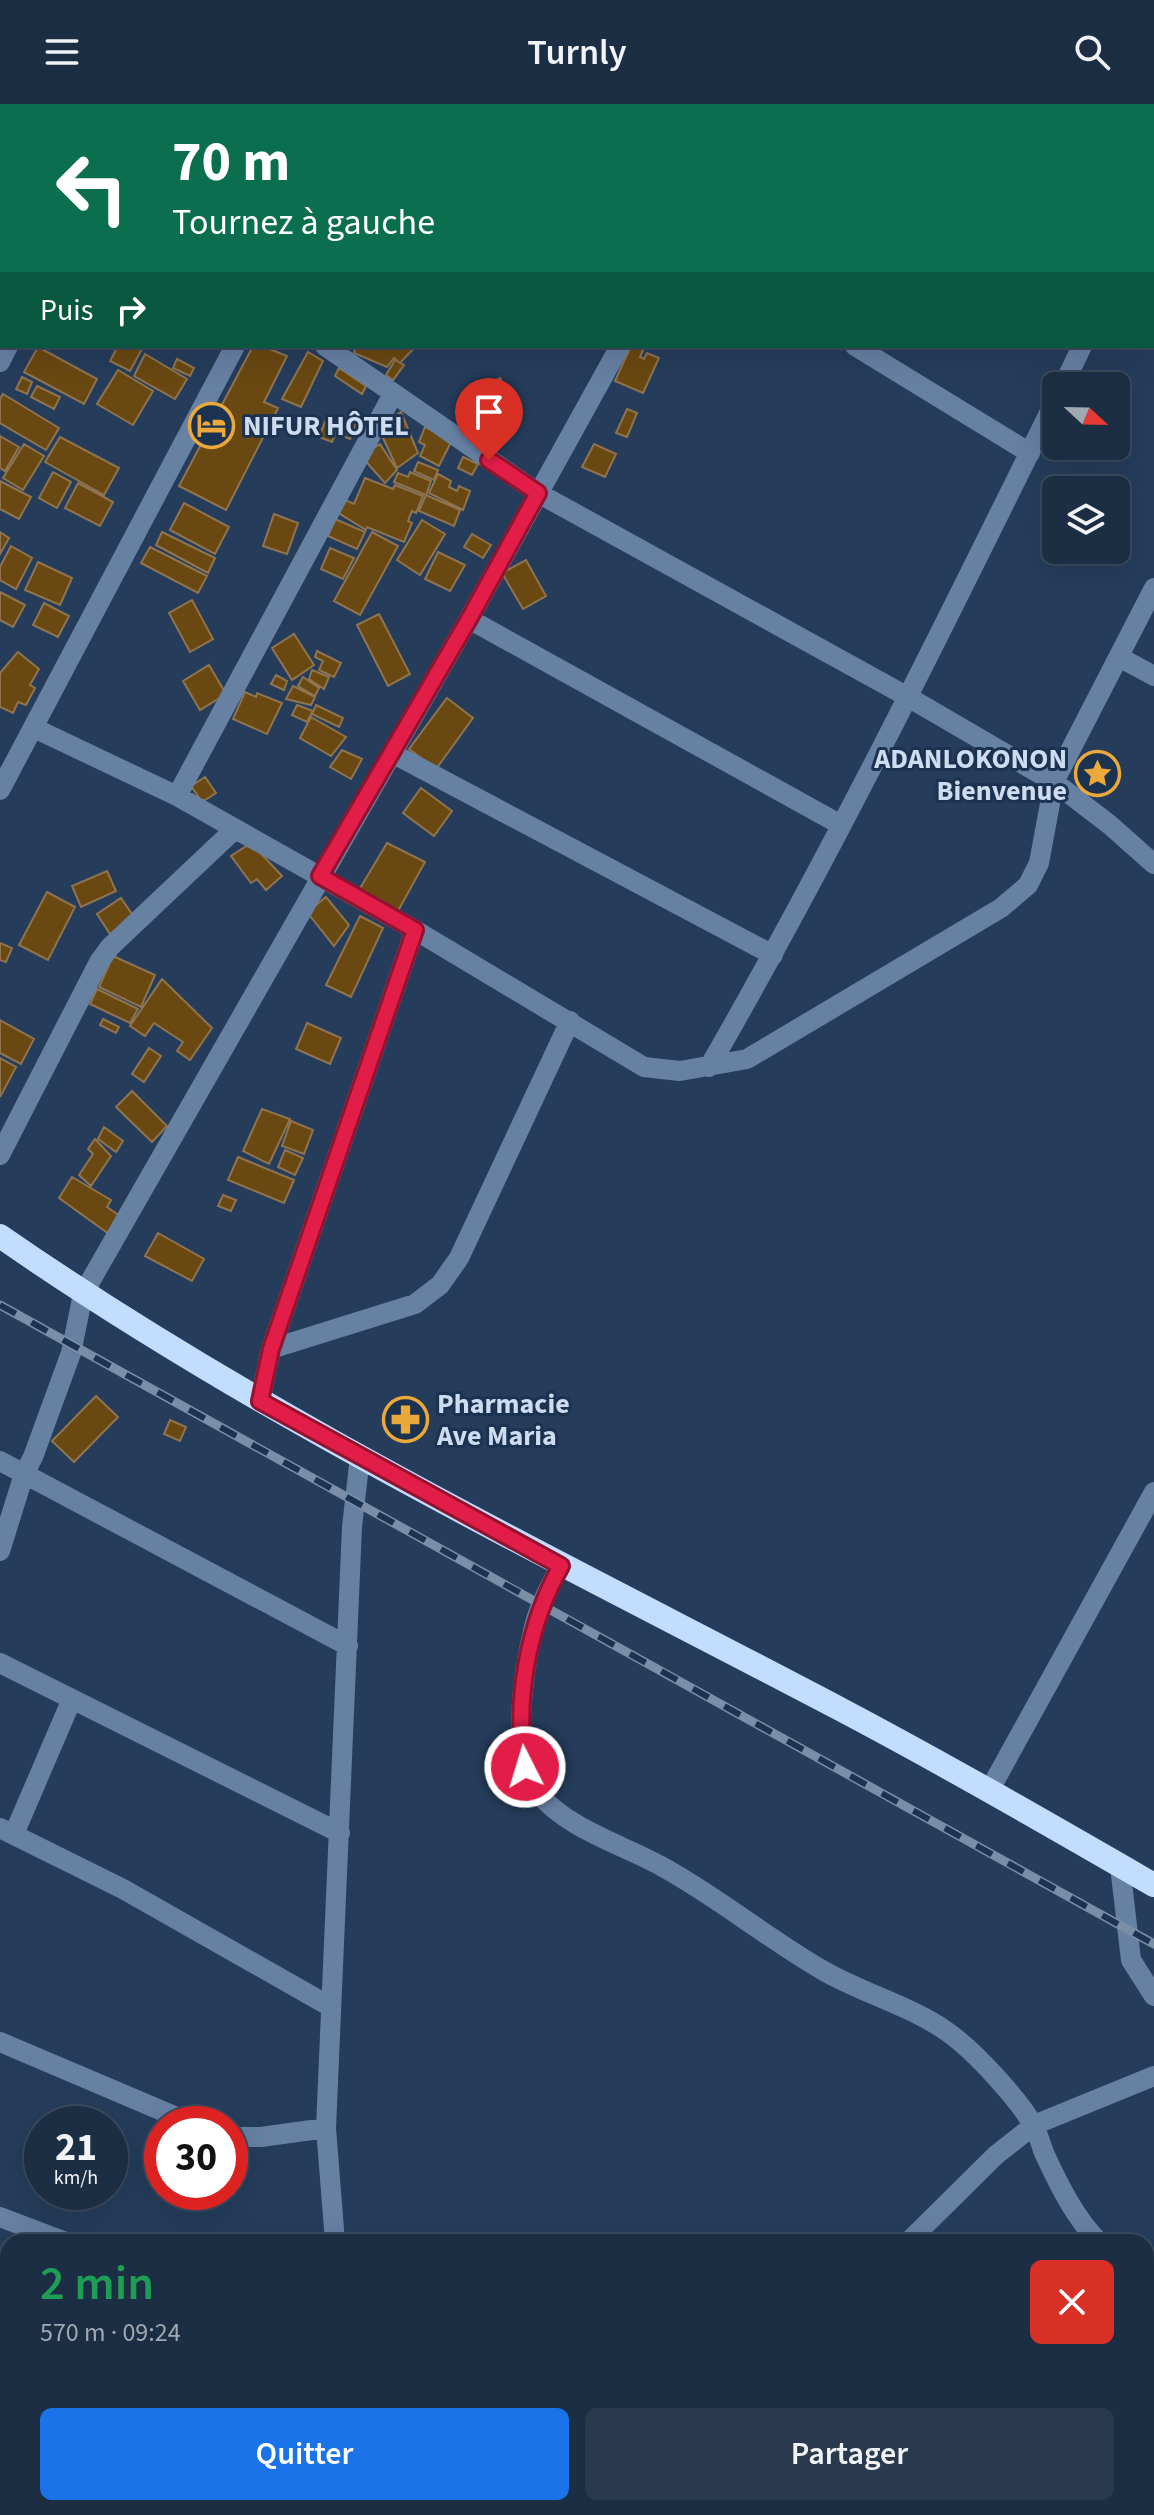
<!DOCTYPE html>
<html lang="fr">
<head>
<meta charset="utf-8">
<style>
	:root { --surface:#1c2e44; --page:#293a4f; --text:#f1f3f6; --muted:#a0a8b2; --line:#3a4a5d; --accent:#1a73e8 }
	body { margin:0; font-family:"Source Sans 3",sans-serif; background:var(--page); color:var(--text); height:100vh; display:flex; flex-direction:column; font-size:30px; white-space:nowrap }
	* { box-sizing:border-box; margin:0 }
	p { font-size:26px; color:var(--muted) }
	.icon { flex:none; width:44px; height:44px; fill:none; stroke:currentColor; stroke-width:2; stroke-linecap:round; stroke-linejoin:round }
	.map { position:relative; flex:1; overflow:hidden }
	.side { position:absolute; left:0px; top:2130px; width:1154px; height:282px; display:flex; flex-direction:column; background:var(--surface); border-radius:24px 24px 0 0; box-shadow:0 8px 32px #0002,0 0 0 2px var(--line) }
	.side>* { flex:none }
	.top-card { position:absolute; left:0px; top:0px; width:1154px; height:244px; box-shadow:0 8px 32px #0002,0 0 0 2px var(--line); background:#0b6e4f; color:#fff; overflow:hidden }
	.needle { width:52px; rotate:112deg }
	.fabs { position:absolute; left:1042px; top:268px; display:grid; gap:16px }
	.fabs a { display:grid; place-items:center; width:88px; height:88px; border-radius:12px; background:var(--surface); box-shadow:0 8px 32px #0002,0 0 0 2px var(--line); font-size:40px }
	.speed { position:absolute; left:24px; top:2002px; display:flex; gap:16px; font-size:40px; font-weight:700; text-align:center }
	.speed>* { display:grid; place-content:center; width:104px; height:104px; border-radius:50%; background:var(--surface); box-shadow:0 8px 32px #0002,0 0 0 2px var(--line); line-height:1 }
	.speed small { font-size:20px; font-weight:400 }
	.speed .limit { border:12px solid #d22; background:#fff; color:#111 }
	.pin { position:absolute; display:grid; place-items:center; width:68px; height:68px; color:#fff; margin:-82px -34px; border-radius:50% 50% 50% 0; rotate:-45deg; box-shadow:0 0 8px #0007 }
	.pin .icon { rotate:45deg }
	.me { position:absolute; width:88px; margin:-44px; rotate:355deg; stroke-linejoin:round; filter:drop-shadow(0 0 6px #0008) }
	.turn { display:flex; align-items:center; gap:28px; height:168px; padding:0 40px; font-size:36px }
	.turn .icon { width:104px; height:104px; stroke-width:2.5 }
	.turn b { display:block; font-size:56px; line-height:68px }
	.then { display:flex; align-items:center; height:76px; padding:0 40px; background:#0003; gap:16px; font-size:30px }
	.round { display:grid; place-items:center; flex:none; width:84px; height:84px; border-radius:12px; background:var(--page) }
	.headline { display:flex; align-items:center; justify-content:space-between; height:136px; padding:0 40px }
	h1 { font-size:48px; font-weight:600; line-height:60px; color:#1e9e55 }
	.cta { display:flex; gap:16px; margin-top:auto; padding:16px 40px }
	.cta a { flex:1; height:92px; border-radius:12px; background:var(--accent); color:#fff; font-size:32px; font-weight:600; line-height:92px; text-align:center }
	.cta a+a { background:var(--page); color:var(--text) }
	header { display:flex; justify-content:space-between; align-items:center; height:104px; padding:0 40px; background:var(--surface); font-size:36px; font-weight:600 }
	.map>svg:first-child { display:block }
	.building { fill:#694811; stroke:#8f7450; stroke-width:2 }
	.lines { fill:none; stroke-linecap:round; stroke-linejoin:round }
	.minor { stroke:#6781a3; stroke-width:20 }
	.highway { stroke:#c3ddff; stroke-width:24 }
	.rail-casing { stroke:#7b8ea7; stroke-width:9 }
	.rail { stroke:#1b3250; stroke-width:6; stroke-dasharray:18; stroke-linecap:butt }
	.route-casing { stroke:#92132f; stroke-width:20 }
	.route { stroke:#e11d48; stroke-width:14 }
	.labels { text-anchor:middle; stroke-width:6; stroke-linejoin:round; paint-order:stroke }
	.poi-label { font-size:28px; font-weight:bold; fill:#cedcf0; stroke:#1b3250; text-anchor:start }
</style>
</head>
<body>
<header><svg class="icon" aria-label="menu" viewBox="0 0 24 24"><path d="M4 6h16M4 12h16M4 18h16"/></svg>Turnly<svg class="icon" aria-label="search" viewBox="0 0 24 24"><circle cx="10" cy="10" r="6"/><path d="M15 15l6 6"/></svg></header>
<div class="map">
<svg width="1154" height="2411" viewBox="0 0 1154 2411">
	<rect width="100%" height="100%" fill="#253d5b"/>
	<path class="building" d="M2,76V148L0,147Z
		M118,242L143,243L130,267L110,257Z
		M253,242H262L287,252L264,298L278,304L226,406L179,382Z
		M356,242H416L400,259L394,254L387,263L354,249Z
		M631,242L643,246L640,253L644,255L647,249L659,254L643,289L615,277Z
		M38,243L97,275L84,300L24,268Z
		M308,248L323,257L301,303L282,295Z
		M145,250L187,275L175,295L134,272Z
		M177,255L194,264L190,272L173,264Z
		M395,256L404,261L393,276L386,271Z
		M339,264L366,282L362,290L335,272Z
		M118,266L153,287L133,321L97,300Z
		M22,273L32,278L27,290L16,285Z
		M500,274L510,293L496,301L486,281Z
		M37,282L60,293L54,305L31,293Z
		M3,290L59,324L46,346L0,319V295Z
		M627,305L637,309L627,333L616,329Z
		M401,308L418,349L397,364L378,323Z
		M345,312L357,317L350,335L338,330Z
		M325,318L338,324L332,338L319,333Z
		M425,323L452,336L439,362L420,352L425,341L419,338Z
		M0,332L19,343L5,367L0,364Z
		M60,333L119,364L104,391L45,358Z
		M24,340L44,352L23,386L3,374Z
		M380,340L397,366L385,379L361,352Z
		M594,340L616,350L605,373L582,363Z
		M463,353L478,360L472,371L458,364Z
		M418,358L438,366L434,376L414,367Z
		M53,368L71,378L57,404L39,394Z
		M410,368L431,377L426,391L394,378L398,369L408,373Z
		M438,370L451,377L449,383L457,387L459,382L470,387L463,406L429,389Z
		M365,374L393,385L395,381L423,392L416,409L412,407L408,417L412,419L404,438L367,423L366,426L337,408L343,395L354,400Z
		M0,377L31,393L19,415L0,405Z
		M78,379L113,398L100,422L65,404Z
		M426,391L460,406L454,422L419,407Z
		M184,399L229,423L215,450L170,426Z
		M274,410L298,419L287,450L263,442Z
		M335,415L365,428L357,445L328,432Z
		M422,416L445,430L420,471L397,456Z
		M0,428L9,434L0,450Z
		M162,428L215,454L208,469L156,441Z
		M372,428L398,442L360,511L334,497Z
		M472,430L491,441L483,454L464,443Z
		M11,442L32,454L16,485L0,476V463Z
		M150,443L207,472L198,489L141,459Z
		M330,444L354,454L343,475L321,465Z
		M438,448L465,461L450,487L425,475Z
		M526,456L546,492L523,505L502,469Z
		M38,458L72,474L60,501L25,486Z
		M0,488L25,501L13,523L0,516Z
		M192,496L213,535L190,548L169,509Z
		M44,499L69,512L58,533L33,521Z
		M379,510L410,570L388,582L357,521Z
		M294,530L314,561L292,576L272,544Z
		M317,547L341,559L334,573L319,566L323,557L315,553Z
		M18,548L39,565L30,581L35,584L26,601L18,598L13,609L0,603V569Z
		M209,561L226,590L200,606L183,577Z
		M312,566L329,573L324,585L309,575Z
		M276,571L287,577L284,586L271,580Z
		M303,573L319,584L315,592L298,582Z
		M293,582L315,593L311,601L286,595Z
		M245,588L256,593L257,589L282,599L267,630L233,615Z
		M447,594L473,614L436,665L409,645Z
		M297,601L313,607L307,618L292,611Z
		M316,601L343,614L339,623L312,610Z
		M311,613L346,633L331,652L300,634Z
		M342,646L362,655L351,675L330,663Z
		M205,673L216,689L202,698L191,682Z
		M421,684L452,707L434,732L403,709Z
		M251,739L282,772L266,786L257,775L251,779L231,752Z
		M387,739L425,758L398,807L359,786Z
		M107,767L116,787L81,803L72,782Z
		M47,788L75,803L48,856L19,841Z
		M326,793L349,821L334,842L307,808Z
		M121,794L134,813L110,830L97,810Z
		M360,812L383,824L351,893L326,881Z
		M0,839L12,844L6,858L0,856Z
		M113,852L155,871L141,903L99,883Z
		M162,875L212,924L190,956L177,947L183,938L154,919L145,932L130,922Z
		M97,885L138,905L130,919L90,900Z
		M103,915L119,923L116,929L100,921Z
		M0,916L34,935L21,960L0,949Z
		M307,919L341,934L330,960L296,945Z
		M149,944L161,952L144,978L132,970Z
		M0,954L16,963L0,993Z
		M132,987L167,1022L152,1038L116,1003Z
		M262,1005L290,1015L269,1060L243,1047Z
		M291,1017L313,1026L304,1050L282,1042Z
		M104,1023L123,1037L116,1048L98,1035Z
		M95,1035L111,1052L91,1082L79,1071L93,1050L88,1045Z
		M285,1046L303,1054L295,1071L278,1063Z
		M238,1053L294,1076L284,1099L228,1076Z
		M72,1073L111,1096L107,1103L120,1112L109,1130L59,1094Z
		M223,1091L236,1096L231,1107L218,1102Z
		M158,1129L204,1155L192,1177L145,1152Z
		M96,1292L118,1313L74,1358L52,1337Z
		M170,1316L186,1323L180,1337L164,1330Z"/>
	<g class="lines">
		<path class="minor" d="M489,0L492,2
			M722,0L724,2
			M1025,0L1029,2
			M138,2L139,0
			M367,2L368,0
			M761,2L762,0
			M0,50L2,51
			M1152,66L1154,67
			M1152,108L1154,104
			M325,242L538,389L908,593L1054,678L1110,721L1154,760
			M855,242L1030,349
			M0,258L8,242
			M1063,282L1082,242
			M469,515L841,721
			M1119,553L1154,572
			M34,624L177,692L415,826L644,963L680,967L747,955L1001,804L1028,781L1039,759L1054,678L1154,484
			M392,649L773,851
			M0,686L235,242
			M177,692L393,290
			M709,963C834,746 945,520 1056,295
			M0,1051L99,858L110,843L235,725
			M271,1245L415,1200L440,1181L459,1154L570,917
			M260,1297L271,1245L415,826
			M0,1357L348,1542
			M0,1447L24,1370L33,1353L71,1249L83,1190L469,515L620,242
			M561,1462C550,1481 539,1502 534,1523C524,1564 509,1654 537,1688C567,1725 621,1740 661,1762C718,1793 768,1835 824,1867C864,1890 912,1902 949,1929C974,1947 1020,1996 1034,2023C1039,2031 1041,2042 1045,2051C1059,2081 1075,2114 1099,2138
			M0,1559L340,1729
			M989,1687L1154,1388
			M0,1724L123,1785L331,1903
			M14,1730L72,1595
			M1120,1762L1131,1856L1154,1892
			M0,1938L193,2020
			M230,2033H261L326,2024
			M0,2113L66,2138
			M335,2138L326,2024L352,1423L360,1353
			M908,2138L996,2051L1034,2021L1154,1972
			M1146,2175L1154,2181
			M0,2362H8
			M205,2404L213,2411
			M363,2404L364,2411
			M641,2411L649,2404"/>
		<path class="highway" d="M0,1132C265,1316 555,1455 840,1605C946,1661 1050,1721 1154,1781"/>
		<defs>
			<path id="rail" d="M0,1201L1154,1840"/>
		</defs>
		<use href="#rail" class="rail-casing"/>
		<use href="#rail" class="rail"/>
	</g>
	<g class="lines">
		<defs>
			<path id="route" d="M489,356L538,389L469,515L320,772L415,826L271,1245L260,1297L561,1462C528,1520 514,1598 525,1663"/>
		</defs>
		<use href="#route" class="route-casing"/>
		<use href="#route" class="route"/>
	</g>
	<defs>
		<symbol id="hotel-ring" viewBox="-11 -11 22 22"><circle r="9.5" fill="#1b3250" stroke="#eca93b" stroke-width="1.5"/><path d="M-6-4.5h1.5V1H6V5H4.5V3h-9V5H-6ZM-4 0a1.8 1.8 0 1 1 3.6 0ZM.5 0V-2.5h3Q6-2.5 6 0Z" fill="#eca93b"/></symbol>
		<symbol id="sight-ring" viewBox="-11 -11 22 22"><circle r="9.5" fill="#1b3250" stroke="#eca93b" stroke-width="1.5"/><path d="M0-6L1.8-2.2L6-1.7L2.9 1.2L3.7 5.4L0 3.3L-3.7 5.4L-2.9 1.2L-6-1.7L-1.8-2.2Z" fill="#eca93b"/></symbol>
		<symbol id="pharmacy-ring" viewBox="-11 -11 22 22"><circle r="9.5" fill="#1b3250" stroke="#eca93b" stroke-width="1.5"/><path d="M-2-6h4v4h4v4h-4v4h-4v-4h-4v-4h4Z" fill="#eca93b"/></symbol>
	</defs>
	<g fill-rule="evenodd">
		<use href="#hotel-ring" x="186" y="296" width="51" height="51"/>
		<use href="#sight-ring" x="1072" y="644" width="51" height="51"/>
		<use href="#pharmacy-ring" x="380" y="1290" width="51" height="51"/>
	</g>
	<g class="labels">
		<g class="poi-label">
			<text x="243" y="331">NIFUR HÔTEL</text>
			<text x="1067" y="664" text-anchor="end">ADANLOKONON<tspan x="1067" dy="32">Bienvenue</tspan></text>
			<text x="437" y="1309">Pharmacie<tspan x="437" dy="32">Ave Maria</tspan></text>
		</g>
	</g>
</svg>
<div class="fabs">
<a><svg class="needle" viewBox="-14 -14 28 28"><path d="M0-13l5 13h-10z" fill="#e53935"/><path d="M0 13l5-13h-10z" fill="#a0a8b2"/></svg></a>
<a><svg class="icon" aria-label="layers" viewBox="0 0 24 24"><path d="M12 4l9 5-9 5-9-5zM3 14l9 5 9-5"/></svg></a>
</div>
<div class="speed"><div>21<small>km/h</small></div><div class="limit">30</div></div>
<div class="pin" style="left:489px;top:356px;background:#d93025"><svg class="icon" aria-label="arrive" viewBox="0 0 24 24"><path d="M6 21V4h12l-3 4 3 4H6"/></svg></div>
<svg class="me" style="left:525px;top:1663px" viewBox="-20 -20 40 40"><circle r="17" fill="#e11d48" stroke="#fff" stroke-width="3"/><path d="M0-11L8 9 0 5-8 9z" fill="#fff"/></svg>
<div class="top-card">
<div class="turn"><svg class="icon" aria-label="left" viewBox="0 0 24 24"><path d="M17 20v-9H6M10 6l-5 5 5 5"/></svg><div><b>70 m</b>Tournez à gauche</div></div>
<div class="then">Puis<svg class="icon" aria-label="right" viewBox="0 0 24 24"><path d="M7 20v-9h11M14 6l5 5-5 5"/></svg></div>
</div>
<section class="side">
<div class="headline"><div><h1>2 min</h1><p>570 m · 09:24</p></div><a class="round" style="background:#d93025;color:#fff"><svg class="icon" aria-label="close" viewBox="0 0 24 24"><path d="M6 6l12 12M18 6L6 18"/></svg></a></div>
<div class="cta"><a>Quitter</a><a>Partager</a></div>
</section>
</div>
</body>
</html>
